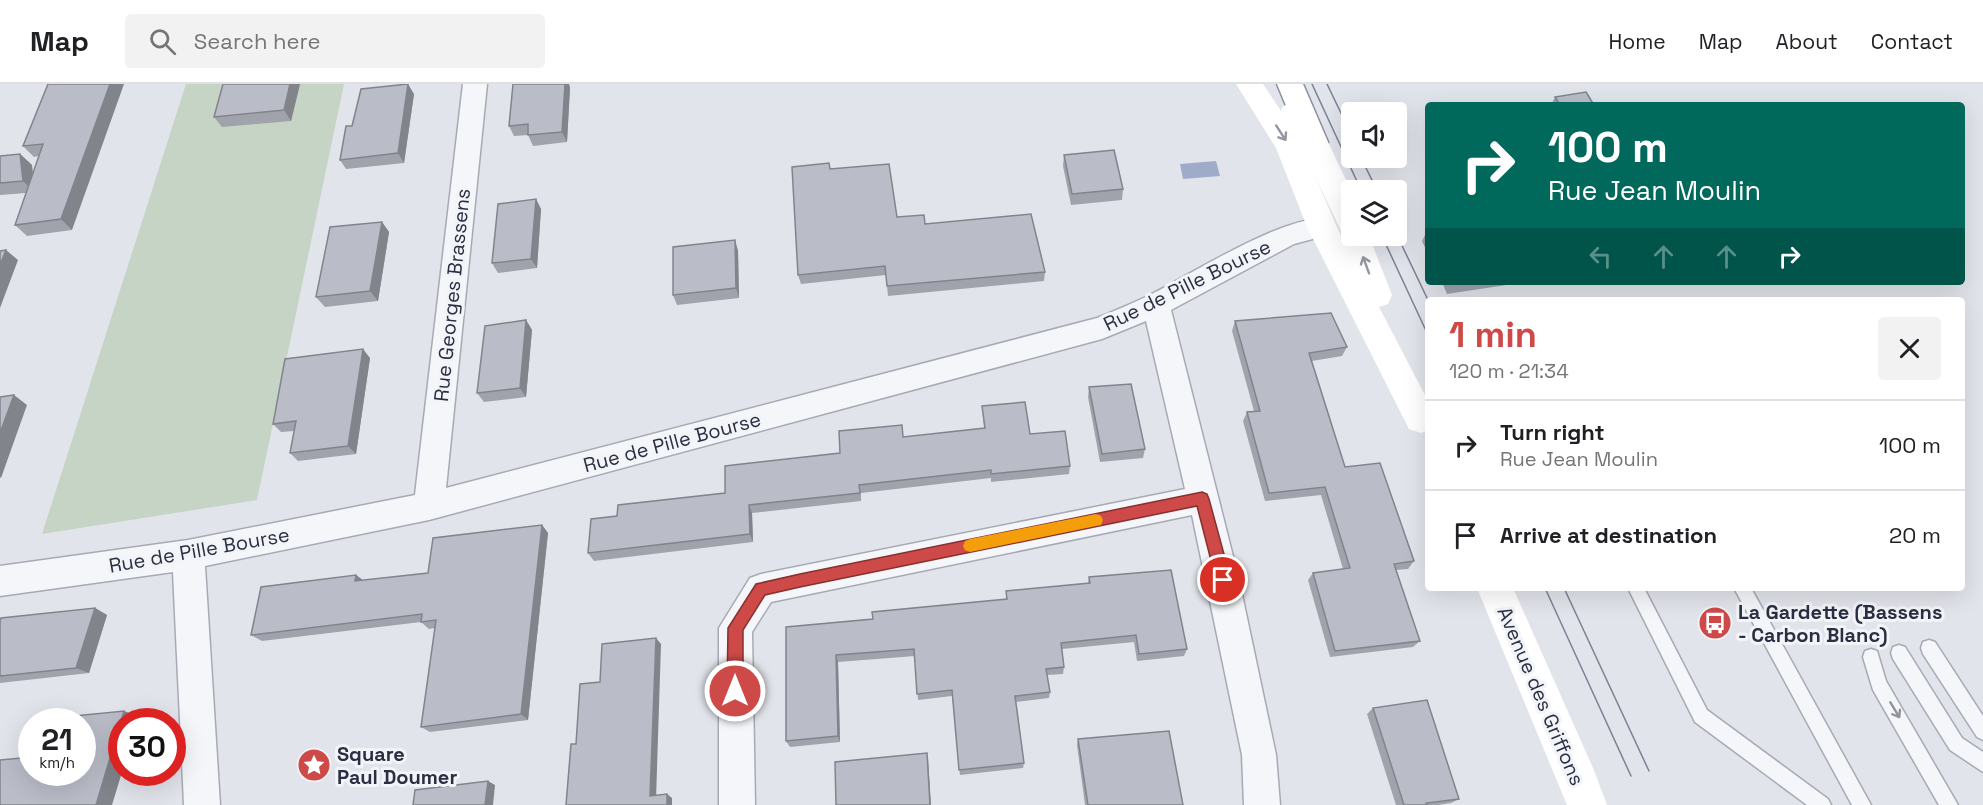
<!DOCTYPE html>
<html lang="en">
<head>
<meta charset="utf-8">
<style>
	:root { --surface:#fff; --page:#f2f2f2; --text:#202124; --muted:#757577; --line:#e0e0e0; --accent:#ce4a49 }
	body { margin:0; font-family:"Space Grotesk",sans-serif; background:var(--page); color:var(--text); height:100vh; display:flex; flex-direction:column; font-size:22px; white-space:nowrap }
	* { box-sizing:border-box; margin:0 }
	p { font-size:20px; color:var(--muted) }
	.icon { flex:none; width:33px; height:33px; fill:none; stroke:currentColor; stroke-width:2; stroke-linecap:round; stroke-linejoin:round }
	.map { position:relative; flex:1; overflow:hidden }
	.sheet { position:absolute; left:1425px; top:213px; width:540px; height:294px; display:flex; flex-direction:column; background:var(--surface); border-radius:6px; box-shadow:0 6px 24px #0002 }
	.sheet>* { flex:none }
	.banner { position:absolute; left:1425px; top:18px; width:540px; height:183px; border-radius:6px; box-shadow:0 6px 24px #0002; background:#00695c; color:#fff; overflow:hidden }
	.controls { position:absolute; left:1341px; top:18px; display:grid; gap:12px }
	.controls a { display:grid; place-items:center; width:66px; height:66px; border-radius:6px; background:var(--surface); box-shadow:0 6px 24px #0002; font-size:30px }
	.speed { position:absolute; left:18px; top:624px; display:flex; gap:12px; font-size:30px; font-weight:700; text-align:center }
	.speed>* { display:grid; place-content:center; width:78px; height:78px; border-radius:50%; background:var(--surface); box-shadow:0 6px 24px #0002; line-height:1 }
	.speed small { font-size:15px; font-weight:400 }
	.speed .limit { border:9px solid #d22; background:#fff; color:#111 }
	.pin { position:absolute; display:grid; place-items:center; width:51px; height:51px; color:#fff; margin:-26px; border:3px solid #fff; border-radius:50%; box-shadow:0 2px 6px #0007 }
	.me { position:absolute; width:66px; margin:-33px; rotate:0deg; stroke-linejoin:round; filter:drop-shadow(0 0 4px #0008) }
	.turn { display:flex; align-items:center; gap:21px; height:126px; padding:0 24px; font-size:27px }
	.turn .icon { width:78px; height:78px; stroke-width:2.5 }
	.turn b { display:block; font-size:42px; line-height:51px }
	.lanes { display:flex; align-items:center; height:57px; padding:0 24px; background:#0003; justify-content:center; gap:30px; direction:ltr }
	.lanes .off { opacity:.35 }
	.round { display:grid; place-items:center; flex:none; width:63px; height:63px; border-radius:6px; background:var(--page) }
	.summary { display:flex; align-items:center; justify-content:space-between; height:102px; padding:0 24px }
	h1 { font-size:36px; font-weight:800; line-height:45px; color:var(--accent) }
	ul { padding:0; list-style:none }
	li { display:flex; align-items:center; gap:18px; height:90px; padding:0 24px; border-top:2px solid var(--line) }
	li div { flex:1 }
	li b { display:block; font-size:22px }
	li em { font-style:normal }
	header { display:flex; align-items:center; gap:36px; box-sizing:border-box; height:84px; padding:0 30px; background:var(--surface); border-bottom:2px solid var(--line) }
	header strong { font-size:28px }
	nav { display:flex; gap:33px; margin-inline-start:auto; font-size:21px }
	.search { width:420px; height:54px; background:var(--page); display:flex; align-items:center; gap:15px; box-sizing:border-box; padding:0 21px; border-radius:6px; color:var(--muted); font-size:22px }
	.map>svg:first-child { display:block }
	.green { fill:#c5d4c4 }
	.water { fill:#9eacca }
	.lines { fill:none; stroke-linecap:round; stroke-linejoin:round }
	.lane-casing { stroke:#a7aab5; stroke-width:3 }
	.street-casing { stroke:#a7aab5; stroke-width:3 }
	.highway-casing { stroke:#8a8fa1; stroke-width:3 }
	.lane { fill:#f5f6f9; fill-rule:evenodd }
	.street { fill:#f5f6f9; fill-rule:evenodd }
	.secondary { fill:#fff; fill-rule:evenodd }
	.highway { fill:#fff; fill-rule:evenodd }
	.tram { stroke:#7c8194; stroke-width:1.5 }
	.wall { fill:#a0a3ac }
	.shaded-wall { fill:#82848c }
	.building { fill:#babdc8; stroke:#82848c; stroke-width:1.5 }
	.oneway { stroke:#9497a1 }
	.oneway2 { stroke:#90929e }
	.route { fill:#ce4a49; stroke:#86302f; stroke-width:1.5 }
	.slow { fill:#f59e0b }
	.labels { text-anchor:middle; stroke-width:6; stroke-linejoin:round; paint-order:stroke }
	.street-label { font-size:20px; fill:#2a2f43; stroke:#f2f4f8 }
	.poi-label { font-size:20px; font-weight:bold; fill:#2a2f43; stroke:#f2f4f8; text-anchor:start }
</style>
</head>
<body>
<header>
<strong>Map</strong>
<div class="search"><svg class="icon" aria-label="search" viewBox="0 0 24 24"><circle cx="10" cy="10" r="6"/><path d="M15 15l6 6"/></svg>Search here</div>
<nav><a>Home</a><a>Map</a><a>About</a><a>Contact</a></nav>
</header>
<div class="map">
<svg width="1983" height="721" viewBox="0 0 1983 721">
	<rect width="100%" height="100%" fill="#e2e4eb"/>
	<path class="green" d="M186,0H344L257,416L42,450Z"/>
	<path class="water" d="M1216,77L1220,92L1183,95L1180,80Z"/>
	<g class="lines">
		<defs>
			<path id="lane" d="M1628,504H1644L1707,626L1828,715L1831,721H1807L1695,638Z
				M1734,504H1751L1871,721H1852Z
				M1929,556L1935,558L1983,632V656L1977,653L1923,570L1921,564L1923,558Z
				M1899,561L1905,563L1962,654L1983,668V688L1950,666L1893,575L1891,569L1893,563Z
				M1871,565L1877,567L1886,597L1958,721H1939L1873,606L1863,573L1865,567Z"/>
			<path id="street" d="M463,0H487L446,404L1097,234C1114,227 1131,220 1148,212C1185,194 1294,124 1331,136L1335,143L1331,150L1294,160L1171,226L1239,496L1276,671L1280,721H1244L1242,671L1192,431L771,518L752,548L755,721H719V544L750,494L761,490L1185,405L1146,237L1102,255L429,436L205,482L220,721H184L173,488L0,512V482L188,456L415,411Z"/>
			<path id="highway" d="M1277,0H1303L1328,58L1324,65L1314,68L1304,65Z"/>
		</defs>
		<use href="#lane" class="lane-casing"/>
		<use href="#street" class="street-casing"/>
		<use href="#highway" class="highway-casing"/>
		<use href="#lane" class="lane"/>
		<use href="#street" class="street"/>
		<path class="secondary" d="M1236,0H1263L1281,27L1283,22L1293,19L1303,22L1328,58L1352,109V152H1369L1392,211L1388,220L1379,223L1428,317V346L1421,349L1409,345L1307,143L1276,64ZM1314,90L1342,149L1341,151L1337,143Z
			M1477,504H1513L1593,684L1607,721H1567Z"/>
		<use href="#highway" class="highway"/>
		<path class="tram" d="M1312,0L1361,106
			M1327,0L1352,52
			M1361,74L1377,106
			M1396,149L1428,216
			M1382,152L1428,251
			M1545,504L1631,692
			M1564,504L1649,687"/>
	</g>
	<path class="wall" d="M48,0L72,146L27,152L15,141L26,109L0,111V72L20,70L32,81L33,90L39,72L34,73L23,62Z
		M300,0L291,37L222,43L214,33Z
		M513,0H569L570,4L567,58L533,62L528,51L514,52L509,42Z
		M414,10L404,79L346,85L340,76L352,42Z
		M1555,13L1594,21H1551Z
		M1064,71L1123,105L1122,116L1071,121L1063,82Z
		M830,85L897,133L925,140L1045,188L1044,197L888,212L886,191L801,200L798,191Z
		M536,115L541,125L537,184L498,189L492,179Z
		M382,138L389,148L378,217L325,223L316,213Z
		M1428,145V170L1422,157Z
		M735,156L738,167L739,214L677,221L673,211Z
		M1442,198H1526L1447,210Z
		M526,236L532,246L526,313L484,318L477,309Z
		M1235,237L1347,263L1342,272L1312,277L1345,383L1414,477L1408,485L1396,486L1420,557L1413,563L1330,573L1308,496L1313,489L1343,485L1321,411L1265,417L1243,337L1247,328L1254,327L1232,247Z
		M370,274L356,370L298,377L290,369L294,347L281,348L273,340Z
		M1089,303L1145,365L1143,374L1100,378L1088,313Z
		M982,322L1030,350L1070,382L1069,390L991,398V394L861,409V417L752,429L753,458L594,477L588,469L617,432L725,409L840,369L984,344Z
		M542,441L548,449L528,636L430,648L421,643L435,544L429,545L421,538L262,557L251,551L356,491L363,496L428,489Z
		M1089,493L1187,565L1184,572L1137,577L1134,558L1062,565L1064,583L1063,590L1047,591L1050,608L1049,614L1016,618L1024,679L1023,684L960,691L952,612L918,616L915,572L838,578L840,658L790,663L786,657V543L873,535L1006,515V507L1088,499Z
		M95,524L107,531L89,589L0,599V537Z
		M1373,624L1459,715L1451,719L1438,721H1396L1367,630Z
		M1078,655L1183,721H1085L1077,661Z"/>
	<path class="shaded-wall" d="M110,0H124L72,146L61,135Z
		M290,0H300L291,37L284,26Z
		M408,0L414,10L404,79L398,69Z
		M565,0H569L570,4L567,58L562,48Z
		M20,70L32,81L34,108L23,97Z
		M536,115L541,125L537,184L531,175Z
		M382,138L389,148L378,217L370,207Z
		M735,156L738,167L739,214L736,204Z
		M6,166L18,176L0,224V181Z
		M526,236L532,246L526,313L520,304Z
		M363,265L370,274L356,370L348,362Z
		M14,311L27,321L1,394L0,393V349Z
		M749,421L752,429L753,458L750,450Z
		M542,441L548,449L528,636L521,630Z
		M356,491L365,498L355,497Z
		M95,524L107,531L89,589L76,584Z
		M656,554L661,560L656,716L650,712Z
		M836,571L838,578L840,658L838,652Z
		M124,627L138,632L136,638H122V688L112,721H96Z
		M927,669L928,674L931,721H930Z
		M488,697L495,701L493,721H485Z
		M667,710L672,714V721H667Z"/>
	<path class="building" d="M48,0H110L61,135L15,141L43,60L23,62Z
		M223,0H290L284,26L214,33Z
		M408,0L398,69L340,76L346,42H352L361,5Z
		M513,0H565L562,48L528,51V40L509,42Z
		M1586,8L1594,21H1560L1555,13Z
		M1114,66L1123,105L1072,110L1064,71Z
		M20,70L23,97L0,99V72Z
		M829,79L830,85L889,80L897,133L924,131L925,140L1031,130L1045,188L887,202L885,182L798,191L792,83Z
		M536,115L531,175L492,179L498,120Z
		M382,138L370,207L316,213L330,143Z
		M735,156L736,204L673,211V163Z
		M6,166L0,181V167Z
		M1331,229L1347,263L1309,269L1345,383L1380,379L1414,477L1394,480L1420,557L1335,567L1313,489L1350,484L1325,403L1269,409L1247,328L1260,327L1235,237Z
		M526,236L520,304L477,309L485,242Z
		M363,265L348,362L290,369L296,337L273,340L285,275Z
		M1131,300L1145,365L1102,370L1089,303Z
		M14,311L0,349V313Z
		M1025,318L1030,350L1065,347L1070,382L991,390V386L859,401L860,409L749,421L750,450L588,469L591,435L617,432L618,421L725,409V382L840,369L839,347L902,341L903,353L985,344L982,322Z
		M542,441L521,630L421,643L436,536L421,538L422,530L251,551L261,503L356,491L355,497L428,489L433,454Z
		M1171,486L1187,565L1139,570L1136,551L1061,559L1064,583L1046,585L1050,608L1015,612L1024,679L959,686L952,606L917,610L914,565L836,571L838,652L786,657V543L873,535L872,528L1007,515L1006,507L1090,499L1089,493Z
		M95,524L76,584L0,592V537L1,534Z
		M656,554L650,712L667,710V721H566L571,660H576L580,600L600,598L602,560Z
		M1427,616L1459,715L1426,719L1427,721H1404L1373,624Z
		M124,627L96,721H0V676L32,673V688H82V638H62L64,633Z
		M1169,647L1183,721H1088L1078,655Z
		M927,669L930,721H836L835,678Z
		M488,697L485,721H413L415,706Z"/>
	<defs><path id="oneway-shaft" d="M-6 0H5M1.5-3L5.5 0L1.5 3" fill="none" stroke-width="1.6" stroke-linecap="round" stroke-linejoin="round" transform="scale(1.5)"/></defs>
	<g class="oneway">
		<use href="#oneway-shaft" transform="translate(1281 49) rotate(57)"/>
		<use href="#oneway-shaft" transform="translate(1366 181) rotate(-110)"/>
	</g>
	<use class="oneway2" href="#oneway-shaft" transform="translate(1895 626) rotate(59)"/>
	<path class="route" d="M1202,408L1207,410L1209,415L1231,496L1228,501L1223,503L1218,501L1216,496L1197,422L800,503L765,511L743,546V607L741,613L735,615L730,613L727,607L728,544L756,500L800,490Z"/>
	<path class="slow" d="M1096,430L1101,432L1103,436L1101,441L1096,442L970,468L965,466L963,462L965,457L970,455Z"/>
	<defs>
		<symbol id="bus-disc" viewBox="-11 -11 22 22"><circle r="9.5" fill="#ce4a49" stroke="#f2f4f8"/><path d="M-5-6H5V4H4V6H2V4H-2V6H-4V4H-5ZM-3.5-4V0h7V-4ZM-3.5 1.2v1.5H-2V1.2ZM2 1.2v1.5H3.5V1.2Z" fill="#fff"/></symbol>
		<symbol id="sight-disc" viewBox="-11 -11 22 22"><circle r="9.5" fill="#ce4a49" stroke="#f2f4f8"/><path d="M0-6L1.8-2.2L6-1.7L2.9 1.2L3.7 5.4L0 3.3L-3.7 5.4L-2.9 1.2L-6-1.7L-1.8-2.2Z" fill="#fff"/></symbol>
	</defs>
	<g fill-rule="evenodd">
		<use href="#bus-disc" x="1696" y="520" width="38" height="38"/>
		<use href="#sight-disc" x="295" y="662" width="38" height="38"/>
	</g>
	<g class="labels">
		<g class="street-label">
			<text transform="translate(1187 201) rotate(-26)" y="7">Rue de Pille Bourse</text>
			<text transform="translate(452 211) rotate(-84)" y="7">Rue Georges Brassens</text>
			<text transform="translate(672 358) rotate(-15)" y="7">Rue de Pille Bourse</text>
			<text transform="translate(199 466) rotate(-10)" y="7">Rue de Pille Bourse</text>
			<text transform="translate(1541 612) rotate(67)" y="7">Avenue des Griffons</text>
		</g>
		<g class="poi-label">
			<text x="1738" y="535">La Gardette (Bassens<tspan x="1738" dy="23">- Carbon Blanc)</tspan></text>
			<text x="337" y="677">Square<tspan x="337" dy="23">Paul Doumer</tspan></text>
		</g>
	</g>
</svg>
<div class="controls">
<a><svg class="icon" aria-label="sound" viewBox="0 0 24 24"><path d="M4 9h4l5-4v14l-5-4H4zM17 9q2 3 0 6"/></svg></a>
<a><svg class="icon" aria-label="layers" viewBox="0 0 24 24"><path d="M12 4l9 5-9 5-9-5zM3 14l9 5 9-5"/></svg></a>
</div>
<div class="speed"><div>21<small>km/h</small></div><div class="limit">30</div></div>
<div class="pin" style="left:1223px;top:496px;background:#d93025"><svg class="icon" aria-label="arrive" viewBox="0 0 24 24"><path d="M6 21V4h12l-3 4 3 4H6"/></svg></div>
<svg class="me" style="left:735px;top:607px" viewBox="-20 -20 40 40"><circle r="17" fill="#ce4a49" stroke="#fff" stroke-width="3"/><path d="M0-11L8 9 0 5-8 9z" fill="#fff"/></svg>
<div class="banner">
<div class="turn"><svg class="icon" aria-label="right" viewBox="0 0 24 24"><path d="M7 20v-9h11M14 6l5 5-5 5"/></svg><div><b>100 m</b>Rue Jean Moulin</div></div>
<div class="lanes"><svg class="icon off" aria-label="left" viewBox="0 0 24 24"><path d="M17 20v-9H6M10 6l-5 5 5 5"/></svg><svg class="icon off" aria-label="ahead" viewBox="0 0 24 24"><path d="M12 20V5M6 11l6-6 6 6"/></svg><svg class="icon off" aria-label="ahead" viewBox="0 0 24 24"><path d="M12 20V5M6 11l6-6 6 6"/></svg><svg class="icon" aria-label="right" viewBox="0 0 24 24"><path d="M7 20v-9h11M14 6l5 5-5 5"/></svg></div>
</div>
<section class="sheet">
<div class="summary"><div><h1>1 min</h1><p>120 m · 21:34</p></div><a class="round"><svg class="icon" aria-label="close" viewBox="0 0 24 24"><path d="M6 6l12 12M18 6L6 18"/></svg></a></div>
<ul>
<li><svg class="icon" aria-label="right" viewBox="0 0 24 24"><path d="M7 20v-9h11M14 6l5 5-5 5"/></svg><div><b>Turn right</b><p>Rue Jean Moulin</p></div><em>100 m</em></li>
<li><svg class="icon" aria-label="arrive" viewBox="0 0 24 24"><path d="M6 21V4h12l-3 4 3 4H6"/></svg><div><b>Arrive at destination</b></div><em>20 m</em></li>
</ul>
</section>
</div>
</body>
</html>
